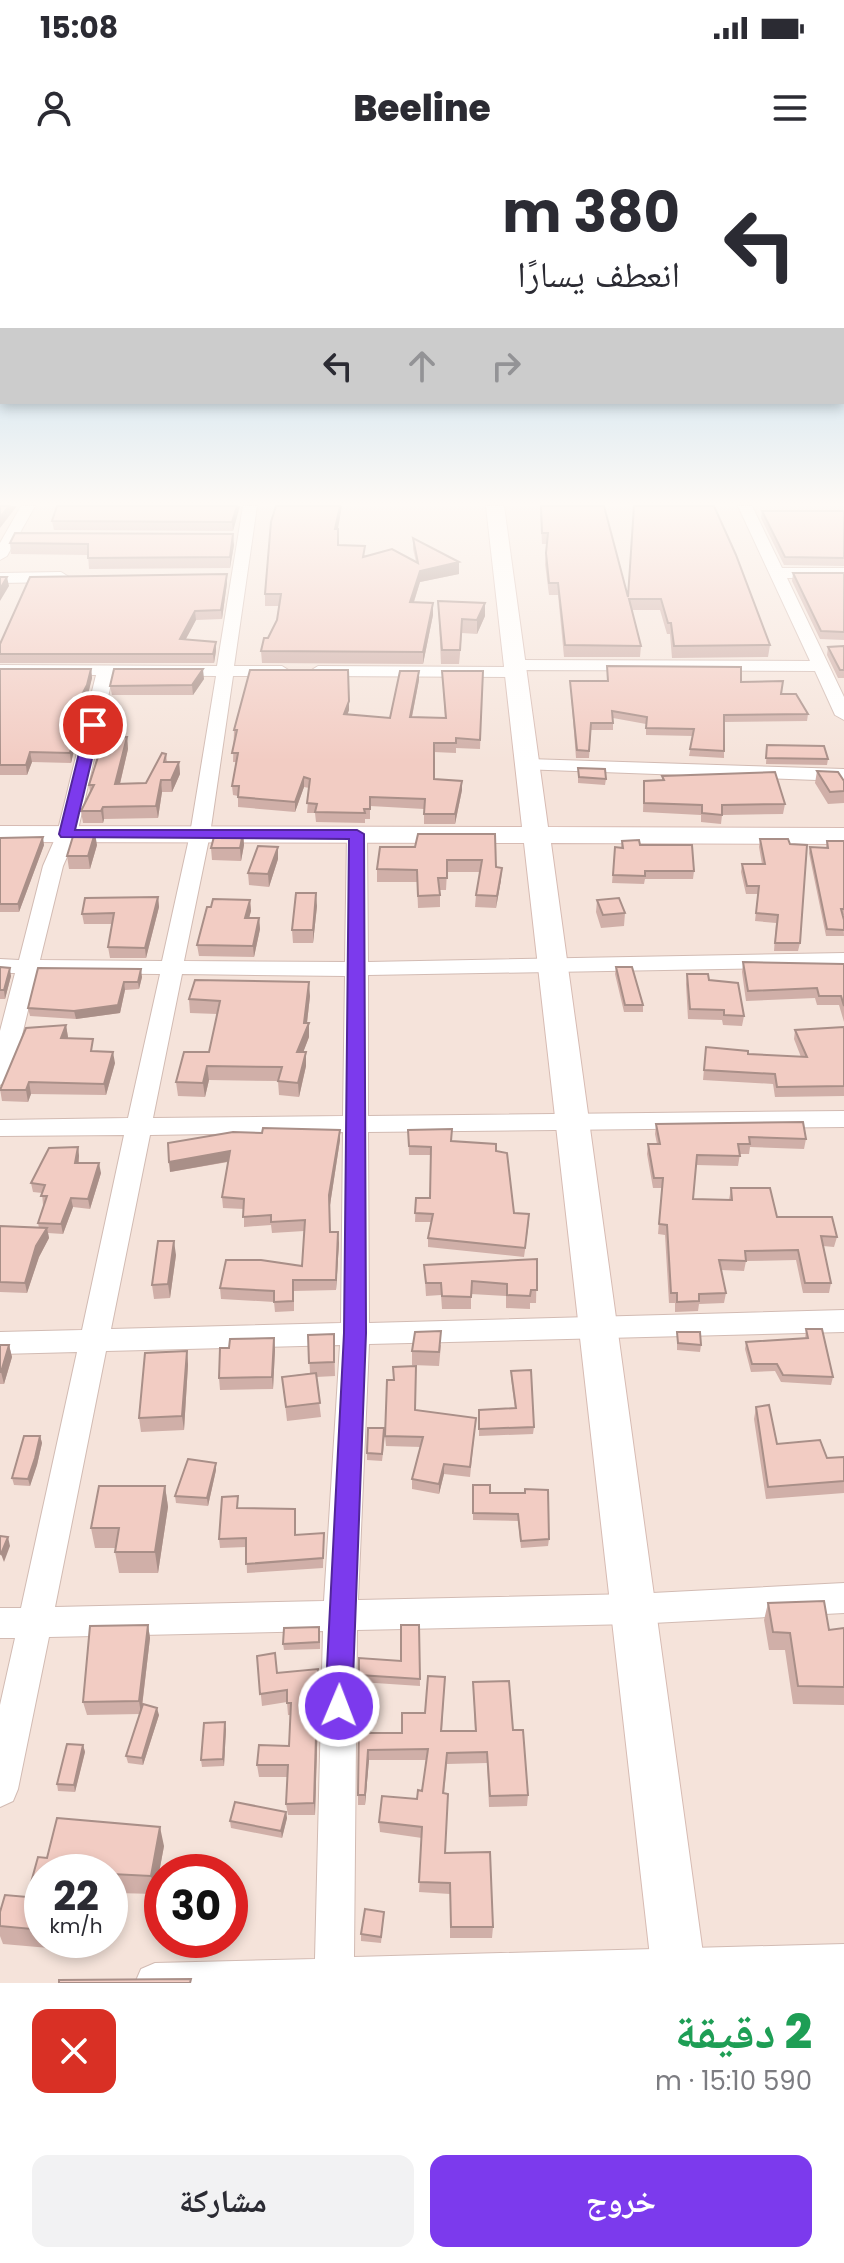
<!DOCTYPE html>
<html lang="ar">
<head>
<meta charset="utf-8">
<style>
	:root { --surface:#fff; --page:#f2f2f3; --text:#2b2b33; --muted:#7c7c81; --accent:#7c3aed }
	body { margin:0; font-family:Poppins,"Noto Naskh Arabic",sans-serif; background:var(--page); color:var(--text); direction:rtl; height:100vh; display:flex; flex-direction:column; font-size:30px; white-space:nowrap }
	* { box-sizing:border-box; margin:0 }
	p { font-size:26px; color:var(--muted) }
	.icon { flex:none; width:44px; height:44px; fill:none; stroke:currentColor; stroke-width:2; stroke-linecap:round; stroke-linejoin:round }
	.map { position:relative; height:1823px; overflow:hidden; direction:ltr }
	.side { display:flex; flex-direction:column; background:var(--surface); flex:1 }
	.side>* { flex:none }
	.banner { position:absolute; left:0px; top:0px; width:844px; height:244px; box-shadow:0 4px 12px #0003; direction:rtl; background:#fff; color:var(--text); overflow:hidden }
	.speed { position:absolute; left:24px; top:1694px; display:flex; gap:16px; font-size:40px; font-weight:700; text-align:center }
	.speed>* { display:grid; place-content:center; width:104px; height:104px; border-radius:50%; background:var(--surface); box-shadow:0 4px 12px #0003; line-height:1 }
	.speed small { font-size:20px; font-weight:400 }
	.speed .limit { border:12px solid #d22; background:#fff; color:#111 }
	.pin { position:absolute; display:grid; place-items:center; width:68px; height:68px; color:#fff; margin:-34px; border:4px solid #fff; border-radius:50%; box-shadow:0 2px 8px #0007 }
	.me { position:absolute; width:88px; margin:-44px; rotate:1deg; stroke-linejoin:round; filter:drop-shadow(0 0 6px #0008) }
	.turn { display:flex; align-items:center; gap:28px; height:168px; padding:0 32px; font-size:36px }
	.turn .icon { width:104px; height:104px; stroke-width:2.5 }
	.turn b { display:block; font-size:56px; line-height:68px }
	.lanes { display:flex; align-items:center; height:76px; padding:0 32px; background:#0003; justify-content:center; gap:40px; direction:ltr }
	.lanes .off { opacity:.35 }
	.round { display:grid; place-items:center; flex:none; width:84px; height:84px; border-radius:16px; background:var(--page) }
	.overview { display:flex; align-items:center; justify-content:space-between; height:136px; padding:0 32px }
	h1 { font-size:48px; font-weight:800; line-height:60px; color:#1e9e55 }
	.button { display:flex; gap:16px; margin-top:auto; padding:16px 32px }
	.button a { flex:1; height:92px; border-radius:16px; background:var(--accent); color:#fff; font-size:32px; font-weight:800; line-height:92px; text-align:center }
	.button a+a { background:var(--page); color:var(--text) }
	.status { display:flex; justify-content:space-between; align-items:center; height:56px; padding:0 40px; background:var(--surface); direction:ltr }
	.status svg { height:22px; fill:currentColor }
	header { display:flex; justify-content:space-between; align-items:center; height:104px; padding:0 32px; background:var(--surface); font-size:36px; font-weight:800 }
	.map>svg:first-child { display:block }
	.residential { fill:#f5e3da; fill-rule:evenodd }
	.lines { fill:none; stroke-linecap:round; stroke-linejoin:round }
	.street-casing { stroke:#d2bbb3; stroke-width:2 }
	.secondary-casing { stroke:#d7bbb3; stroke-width:2 }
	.street { fill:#fff; fill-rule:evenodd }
	.secondary { fill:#fff; fill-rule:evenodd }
	.wall { fill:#d0afa8 }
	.shaded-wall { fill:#a98f88 }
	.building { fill:#f2ccc3; stroke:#a98f88; stroke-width:2 }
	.route { fill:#7c3aed; stroke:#51269a; stroke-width:2 }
</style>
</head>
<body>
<div class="status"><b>15:08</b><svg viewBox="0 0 49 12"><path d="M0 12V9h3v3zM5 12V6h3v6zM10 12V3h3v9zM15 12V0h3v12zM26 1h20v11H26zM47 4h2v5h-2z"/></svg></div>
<header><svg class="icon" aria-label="menu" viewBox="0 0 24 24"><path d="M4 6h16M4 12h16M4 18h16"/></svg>Beeline<svg class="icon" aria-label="person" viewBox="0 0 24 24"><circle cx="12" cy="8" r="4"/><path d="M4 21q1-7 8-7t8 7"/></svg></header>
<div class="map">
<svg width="844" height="1823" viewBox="0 0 844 1823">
	<rect width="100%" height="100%" fill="#fdf3ec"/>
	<path class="residential" d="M0,346H844V1823H0ZM42,1712H110V1780H42ZM162,1712H230V1780H162Z"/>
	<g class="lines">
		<defs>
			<path id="street" d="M21,346H35L7,396L0,400V383Z
				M243,346H257L234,506H282L290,511L282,516H233L210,674L184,801L345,802L347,674L357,668L367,674L368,802L844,793V807L368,815V956L844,951V967L368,972L369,1163L844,1150V1172L369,1184L358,1440L633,1434L844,1423V1453L633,1464L357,1470L354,1797L844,1784V1823H135L141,1809L155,1803L315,1799L323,1471L49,1477L18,1629L13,1641L0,1647V1545L15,1478H0V1448H21L77,1192L0,1194V1172L82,1170L124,975L0,976V960L128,958L160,814L37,813L12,917L0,925V871L15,813H0V799L19,800L43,706L57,674L96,515H0V505L217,506ZM113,515L216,516L190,674L162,801L40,800L63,706L77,674ZM182,814L345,816L343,956L153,958ZM343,972L341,1163L111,1169L150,975ZM340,1185L324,1441L55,1447L106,1191Z
				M738,346H752L782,408H844V418H787L844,537V560L835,555L815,511L523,510L522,516L516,517L318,516L310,511L318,506L508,507L509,501L515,500L810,501Z
				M0,413L61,412L69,417L61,422L0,423Z
				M528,599L844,609V621L521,609V601Z"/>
			<path id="secondary" d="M486,346H504L548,667L844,668V684L551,683L707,1823H653L524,683L0,682V666L522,667Z"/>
		</defs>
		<use href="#street" class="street-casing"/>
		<use href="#secondary" class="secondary-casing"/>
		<use href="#street" class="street"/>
		<use href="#secondary" class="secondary"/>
	</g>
	<path class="wall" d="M240,346L233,371L54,370L52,361Z
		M540,346H604L628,436L634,346L770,485L768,497L672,498L670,474H667L660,450H632L641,486L640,497H564L558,435H549L545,404L547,384H542Z
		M762,351H844V406L784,405L761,358Z
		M338,369V385L366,396L416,402L413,389V378L459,402V414L420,422L414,442L433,443V455L423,504L262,503L261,491L277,460L279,446H265V434Z
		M10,383L234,385L230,408L89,409L88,395L11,394Z
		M793,413H844V480L820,479L792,421Z
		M227,423L222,459L196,460L186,479L216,491L214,503H0V484Z
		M438,441L485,443V456L477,474L462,473L459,504H441Z
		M844,486V518H838L827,495L828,487Z
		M607,506L741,522L781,534L808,554L807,561L724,562V598L689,596L693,576L646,575V564L613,558V570H591L589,598H576L570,521H607Z
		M0,509H91L92,518L88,534L70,569H76L77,578L71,603L32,602L27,615H0Z
		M348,510L349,550L347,555L390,558L419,520L412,557L445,558L442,511H483L480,589L456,588V593L434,592V619L462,630L455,664H424V649L370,646V659H365V663L316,662L315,653H307L309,628L304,627L295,652L238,647V636L233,635L232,626L236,602H233L234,570Z
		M204,519L193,535H112L110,526Z
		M127,577L128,589L120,624L146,623L166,594L167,602H179L180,614L172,632H162L158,658L104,659L103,663H83L81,651L90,632L89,625Z
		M767,585L828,599L827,605L766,604Z
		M578,608L606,619L605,625L578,623Z
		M817,611L844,621V643L828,644L815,623Z
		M662,616L785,644L783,654L722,655L721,664L701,662V655L643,652L644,621L662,620Z
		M243,673L244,685L241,701L212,700L211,688Z
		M495,674L496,707L501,720L496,748L475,747L476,735L480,712H447L446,730H440V747L418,748L417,722H377V709L415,687Z
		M0,678L44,685L19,752H0Z
		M760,679L800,783L798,791H774L776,763L755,761L758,734H746L741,712L742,704H762L759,687Z
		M622,681L640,685L694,711L693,719H645L644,724L612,723L615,687L621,688Z
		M827,681H844V755H843L844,776H826L809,693L810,687L826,688Z
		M97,685L90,709H69L67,696Z
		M278,699L269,727L249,725L248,713Z
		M158,737L159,747L146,798H110L108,787L113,764H84L82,754Z
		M250,740L251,751L249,758H259L260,769L254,797L199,796L197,785Z
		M597,740L625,753L624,766L601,768L596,752Z
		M317,746L313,783H293L292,770Z
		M743,802L844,804V862L839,845H817L815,838L746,841L742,812Z
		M0,807L11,816L5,839H0Z
		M616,807L643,845V852H624L615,814Z
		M687,814L744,856L742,866L723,865L722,860L688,859L686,824Z
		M142,817L139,829L125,830L120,853L76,859L30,856L28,848Z
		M310,836L307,863H309V877L303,892L306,906L299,937L279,935L278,921L209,920L205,937L178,936L176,922L209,892L217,854L190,853L189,839Z
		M66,865L68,878L115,903L106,935L31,934L28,942L2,941L0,929Z
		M844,867V936L775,937L773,924L703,920L706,887L748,894L801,897L794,879L795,870Z
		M656,964L806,979L804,989L750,987L749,994H740L738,1006L696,1005L693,1039L729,1040L731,1028L777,1057L837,1077L834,1087L823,1086L831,1123L829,1133H803L796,1100L746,1101L744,1111L721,1110L726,1133L724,1143L699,1144L698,1151L675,1152V1143H669L665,1075L658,1074L662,1028H653L647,994L648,984H657L655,974Z
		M340,970V980L330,1045V1072L339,1083L336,1130L294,1131V1151L275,1152L274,1142L221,1139L220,1128L302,1106L304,1071L272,1073L271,1065L244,1067V1049L223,1048L222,1037L228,1002L170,1012L262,973Z
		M408,970L496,991L514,1053L529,1062L524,1097L428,1087V1078L431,1062H415L416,1038H430L431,995H409Z
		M78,987L79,996V1003L101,1013L90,1049L73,1047L63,1074L48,1073L49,1078L39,1097L27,1133L0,1132V1066L39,1068L38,1063L44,1045H43L42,1033L33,1032L31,1023Z
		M176,1095L170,1138L154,1139L152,1125Z
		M537,1099L536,1143H530V1149L506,1148V1136L471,1134V1149H442L441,1135L426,1136L424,1105Z
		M806,1169L833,1217L831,1225L781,1222L775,1211L751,1212L745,1189L746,1182L805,1179Z
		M677,1172L701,1185L700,1192L677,1190Z
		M334,1174L335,1216L316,1217L321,1257L287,1261L282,1217L310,1213L308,1175Z
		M274,1178L275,1190L273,1229L220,1230L219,1218L229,1188Z
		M0,1185H9L12,1197L4,1224H0Z
		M441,1185L439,1206L412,1205V1191Z
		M187,1191L188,1205L184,1270L141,1272L139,1258Z
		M511,1211L534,1267L533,1274L479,1276V1250L515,1249L511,1218Z
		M393,1220L415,1250L476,1258L470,1317L444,1314L439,1334L412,1329V1319L421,1287L386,1286L385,1276Z
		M756,1247L777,1284L827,1298L844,1297V1333L766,1339L754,1259Z
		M40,1276L42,1283L37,1305L30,1326L14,1325L12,1318Z
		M385,1276L382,1301L367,1300V1293Z
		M216,1310L208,1346L176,1343L175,1336Z
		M473,1325L490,1333H525L549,1379L548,1386L521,1388L518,1361L473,1360Z
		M165,1326L168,1347L158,1413H119L115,1392L116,1388H95L91,1368Z
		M296,1358V1375L324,1373L323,1408L247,1413L246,1387L220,1388L219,1379Z
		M768,1443L829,1470L844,1468V1545L793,1544L785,1490H769L764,1460Z
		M148,1465L150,1478L142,1547L159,1555L143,1605L128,1603L126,1596L140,1554L87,1555L83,1542Z
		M419,1465L420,1526L360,1522L359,1498L401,1501Z
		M320,1474V1489L284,1490L283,1484Z
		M257,1496L277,1513L319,1521L315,1655H288L286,1644L288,1617H259L257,1605L289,1586L291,1555H288L287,1542L262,1546Z
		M445,1517L442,1571H475L473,1522L513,1570L528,1635L527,1646L489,1647L487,1603L447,1604L444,1634L445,1693L493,1767L492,1778H450V1734L419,1732L422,1678L380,1672L379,1662L417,1639L422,1631L426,1600H369L365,1645H358V1635L371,1573H402L425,1553Z
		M226,1569L224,1606L202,1607L201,1600Z
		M83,1585L85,1592L75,1632L58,1631L57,1624Z
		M286,1652L287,1658L282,1678L231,1668L230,1661Z
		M164,1686L155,1734L117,1733L116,1739H110V1712H42V1780H98L95,1792L3,1784L0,1776V1752L27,1737L47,1698Z
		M384,1752L381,1783L361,1781V1774Z"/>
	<path class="shaded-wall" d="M9,346H17L0,368V357Z
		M237,346H240L233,371L232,362Z
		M340,346H342L336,380L335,369Z
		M233,374L234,385L230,408V397Z
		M459,402V414L420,422L410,454V442L420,411Z
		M227,414V423L222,459L221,450Z
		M7,417L9,426L0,441V429Z
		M433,443V455L423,504V492Z
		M485,443V456L477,474V460Z
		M195,451L196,460L181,488L180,479Z
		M216,482V491L214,503L213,494Z
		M91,509L92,518L88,534L65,579L64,569Z
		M203,509L204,519L193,535L192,525Z
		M419,511V520L410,566V557Z
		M349,541V550L344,564V554Z
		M76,569L77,578L71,603L70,593Z
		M127,577L128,589L117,636L115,624Z
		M30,592L32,602L27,615L26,605Z
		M179,602L180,614L172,632L171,620Z
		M304,617V627L295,652V642Z
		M161,620L162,632L158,658L156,646Z
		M462,621V630L455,664V654Z
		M103,647L104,659L103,663L101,651Z
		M95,673L97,685L90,709L88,696Z
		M243,673L244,685L241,701L240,688Z
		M43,677L44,685L19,752L18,744Z
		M278,687V699L269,727L268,714Z
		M502,708L501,720L496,748L497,736Z
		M316,733L317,746L313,783V770Z
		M158,737L159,747L146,798L145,788Z
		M250,740L251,751L246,769L245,758Z
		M259,758L260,769L254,797L253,786Z
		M10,808L11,816L5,839L4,830Z
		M141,809L142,817L139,829L138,822Z
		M124,822L125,830L120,853L76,859L74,851Z
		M309,822L310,836L306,871L309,863V877L298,906L297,892L304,863Z
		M66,865L68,877L63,889L61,878Z
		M113,892L115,903L106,935L104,924Z
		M306,892V906L299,937L298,923Z
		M207,906L209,920L205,937L203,923Z
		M29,922L31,934L28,942L26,930Z
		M340,970V980L330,1045L329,1035Z
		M78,987L79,996L77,1012L75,1003Z
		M230,991L231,1001L170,1012L169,1002Z
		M99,1003L101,1013L90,1049L88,1039Z
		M71,1038L73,1047L63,1074L61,1064Z
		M47,1068L49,1078L39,1097L27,1133L25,1123L36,1086Z
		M338,1072L339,1083L336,1130V1120Z
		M174,1081L176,1095L170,1138L168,1124Z
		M274,1178L275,1190L273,1229L272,1217Z
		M9,1185L12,1197L4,1224L1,1212Z
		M187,1191L188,1205L184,1270L182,1256Z
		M40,1276L42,1283L37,1305L30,1326L28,1319Z
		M216,1303V1310L208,1346L207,1338Z
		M444,1304V1314L439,1334V1324Z
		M165,1326L168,1347L158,1413L155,1392Z
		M8,1377L10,1386L4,1402L1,1394Z
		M148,1465L150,1478L141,1554L139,1541Z
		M318,1509L319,1521L315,1655L314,1643Z
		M157,1548L159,1555L143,1605L142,1598Z
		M225,1562L226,1569L224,1606L223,1599Z
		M83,1585L85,1592L75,1632L74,1625Z
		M368,1590L369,1600L365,1645V1635Z
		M286,1652L287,1658L282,1678L281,1671Z
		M160,1667L164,1686L155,1734L151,1716Z
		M112,1714L117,1733L116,1739L111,1721Z
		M92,1780H98L95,1792Z"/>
	<path class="building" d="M0,346H9L0,357Z
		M57,346H237L232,362L52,361Z
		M276,346H340L335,369H338V385L365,386L363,397L392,389L418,403L413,378L459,402L420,411L410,442L433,443L423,492L261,491L264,478H268L277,460L281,434H265L271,362Z
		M541,346H604L628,437L634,346H714L736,395L770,485L674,486L671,463H668L661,439H629L641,486L565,485L558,423H549L546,393L548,373H542Z
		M762,351H844V398L785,397Z
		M15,373L233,374L230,397L88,398V384L10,383Z
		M793,413H844V472L821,471Z
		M227,414L221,450L195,451L180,479L216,482L213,494H0V484L30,417Z
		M0,417H7L0,429Z
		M438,441L485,443L477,460L462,459L460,490H442Z
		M844,486V510H840L828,487Z
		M607,506L741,507V522L783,521L781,534H796L808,554L724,555V591L690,589L694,569L646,568L647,557L612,551L613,563H591L589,591L577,590L570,521H608Z
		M0,509H91L87,525L64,569H76L70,593L30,592L26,605H0Z
		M114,509H203L192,525L110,526Z
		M250,510H348L349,541L344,554L390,558L400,511H419L410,557L446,558L442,511H483L480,580L456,578V583H434V619L462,621L455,654H424L425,639L370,637V649H364L365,653L315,652L317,644L307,643L310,619L304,617L295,642L238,637L239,626H232L238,593H232L237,570H234Z
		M127,577L115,624L146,623L162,593L166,594L164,602H179L171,620H161L156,646L103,647L101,651H81L94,625H89L104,578Z
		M767,585L824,586L828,599L766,598Z
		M578,608L605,609L606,619L579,617Z
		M817,611L838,612L844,621V631L830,632Z
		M775,612L785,644L722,645V655L702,653V645L644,643V621L664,620L662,616Z
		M74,673H95L88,696H67Z
		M215,673H243L240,688H211Z
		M418,674H495L496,707L502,708L497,736L476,735L482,700H447V718H438L440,735L418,736L417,710L377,709L380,687H415Z
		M43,677L18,744H0V678Z
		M760,679H788L790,684L807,685L800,783H775L778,755L756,753L759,726H747L742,704H765Z
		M639,680L640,685H692L694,711H645V716L613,715L615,687L623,688L622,681Z
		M827,681H844V749H841L844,760V770L827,769L810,687L828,688Z
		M258,686L278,687L268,714L248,713Z
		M296,733H316L313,770H292Z
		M158,737L145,788L108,787L114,753L82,754L85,738Z
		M619,738L625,753L603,755L597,740Z
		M213,739L250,740L245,758H259L253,786L197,785L207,747H211Z
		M743,802L844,804V846L841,836H819L817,828L748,831Z
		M0,807L10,808L4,830H0Z
		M616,807H632L643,845H625Z
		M38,808L141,809L138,822H124L118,845L74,851L28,848Z
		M687,814H708L709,820L738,823L744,856L724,855V850L690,849Z
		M195,820L309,822L304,863H309L297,892H306L298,923L278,921L282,907L207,906L203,923L176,922L184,892H209L220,841L189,839Z
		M66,865L61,878L93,879L91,891L113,892L104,924L29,922L26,930H0L26,868Z
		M844,867V926L777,927L775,914L704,910L706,887L748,891V894L807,897L795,870Z
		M803,962L806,979L749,977L750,984H738L740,996L697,995L693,1039L732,1040L731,1028H770L777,1057H832L837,1077L821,1076L831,1123H805L798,1090L745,1091L746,1101L719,1100L726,1133L699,1134V1141L677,1142V1133H671L667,1065L659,1064L663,1018H654L648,984H660L656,964Z
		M263,968L340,970L329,1035L330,1072H338L336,1120H293V1141L274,1142V1131L220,1128L226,1100H261L302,1106L305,1060L271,1062V1055L243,1057L244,1039L222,1037L230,991L169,1002L168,983L233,972L262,973Z
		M452,969L451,981L496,984V991L507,993L514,1053L529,1054L525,1088L428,1078L433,1054L415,1053L416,1038H430L431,987L409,986L408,970Z
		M78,987L75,1003H99L88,1039L71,1038L61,1064L38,1063L47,1036H41L45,1025L31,1023L49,988Z
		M0,1066L47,1068L36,1086L25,1123L0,1122Z
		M158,1081H174L168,1124L152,1125Z
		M537,1099V1130H531L530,1136L507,1135V1124L472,1121L471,1137L442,1136L441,1123H426L424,1105Z
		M806,1169H822L833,1217L783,1215L777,1204H752L746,1182L808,1178Z
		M441,1171L439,1192L412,1191L415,1172Z
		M677,1172H700L701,1185L678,1183Z
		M334,1174V1202L309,1203L308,1175Z
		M274,1178L272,1217L219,1218L220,1188H229L230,1179Z
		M0,1185H9L1,1212H0Z
		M187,1191L182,1256L139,1258L145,1193Z
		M416,1206L415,1250L476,1258L470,1307L444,1304L439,1324L412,1319L423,1277L385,1276L387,1220H394L393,1207Z
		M531,1210L534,1267L479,1269V1250L516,1248L511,1211Z
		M316,1213L320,1243L286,1247L282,1217Z
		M769,1245L777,1284L820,1280L827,1298L844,1297V1321L768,1327L756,1247Z
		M368,1268H384L382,1294L367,1293Z
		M24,1276H40L35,1298L28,1319L12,1318Z
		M188,1299L216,1303L207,1338L175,1336Z
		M473,1325H490V1333H525V1329L548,1330L549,1379L521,1381L518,1354L473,1353Z
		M99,1326H165L155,1392H115L119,1368H91Z
		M238,1336L237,1348L295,1349V1375L324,1373L323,1398L246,1404V1378L219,1379L222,1337Z
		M0,1376L8,1377L1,1394L0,1393Z
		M824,1441L829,1470L844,1468V1527L798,1526L790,1473L773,1472L768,1443Z
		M148,1465L139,1541L83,1542L90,1466Z
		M401,1465H419L420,1519L359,1515V1498L401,1501Z
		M319,1467V1482L283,1484L284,1468Z
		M275,1493L277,1513L318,1509L314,1643L286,1644L288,1605H257L259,1585L289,1586L291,1543H287V1530L260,1534L257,1496Z
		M428,1516L445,1517L441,1571H476L473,1522L509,1521L513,1570H523L528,1635L490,1636L487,1592L447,1593L443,1633L448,1634L445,1693L490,1692L493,1767H451L450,1723L419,1722L422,1667L379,1662L382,1636L417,1639L418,1630L422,1631L428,1589L368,1590L365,1635H358L359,1560L371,1561L370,1573H402V1553H425Z
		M143,1544L157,1548L142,1598L126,1596Z
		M225,1562L223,1599L201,1600L204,1563Z
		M67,1584L83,1585L74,1625L57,1624Z
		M235,1642L286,1652L281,1671L230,1661Z
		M57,1658L160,1667L151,1716L112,1714L111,1721L110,1712H42V1770L0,1766V1752L5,1735L27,1737L38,1697L47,1698Z
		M365,1749L384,1752L381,1777L361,1774Z
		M191,1819L190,1823H59V1820Z"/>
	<linearGradient id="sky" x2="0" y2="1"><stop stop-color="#97c8e6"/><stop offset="0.57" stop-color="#fefaf6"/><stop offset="1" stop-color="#fefaf6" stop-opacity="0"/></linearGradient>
	<rect width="844" height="602" fill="url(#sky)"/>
	<path class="route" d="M93,561L100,565L75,670H357L364,674L366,1173L352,1546L348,1555L339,1558L329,1555L325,1546L344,1173L349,679L61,677L59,674L86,565Z"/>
</svg>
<div class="speed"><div>22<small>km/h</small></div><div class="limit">30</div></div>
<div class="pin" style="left:93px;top:565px;background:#d93025"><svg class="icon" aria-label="arrive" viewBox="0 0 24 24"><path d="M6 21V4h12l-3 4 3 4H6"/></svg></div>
<svg class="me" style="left:339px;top:1546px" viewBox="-20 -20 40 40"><circle r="17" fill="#7c3aed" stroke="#fff" stroke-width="3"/><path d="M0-11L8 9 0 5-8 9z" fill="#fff"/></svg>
<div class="banner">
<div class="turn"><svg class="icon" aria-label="left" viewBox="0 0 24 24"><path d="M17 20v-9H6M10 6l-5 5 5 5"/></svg><div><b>380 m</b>انعطف يسارًا</div></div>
<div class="lanes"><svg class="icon" aria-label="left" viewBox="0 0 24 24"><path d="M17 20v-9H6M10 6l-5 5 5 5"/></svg><svg class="icon off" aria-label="ahead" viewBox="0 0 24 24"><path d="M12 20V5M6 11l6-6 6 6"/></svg><svg class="icon off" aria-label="right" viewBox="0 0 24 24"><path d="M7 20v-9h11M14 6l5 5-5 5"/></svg></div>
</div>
</div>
<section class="side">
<div class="overview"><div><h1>2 دقيقة</h1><p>590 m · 15:10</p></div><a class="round" style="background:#d93025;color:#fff"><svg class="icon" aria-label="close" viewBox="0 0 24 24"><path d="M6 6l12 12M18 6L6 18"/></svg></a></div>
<div class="button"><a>خروج</a><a>مشاركة</a></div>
</section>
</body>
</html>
